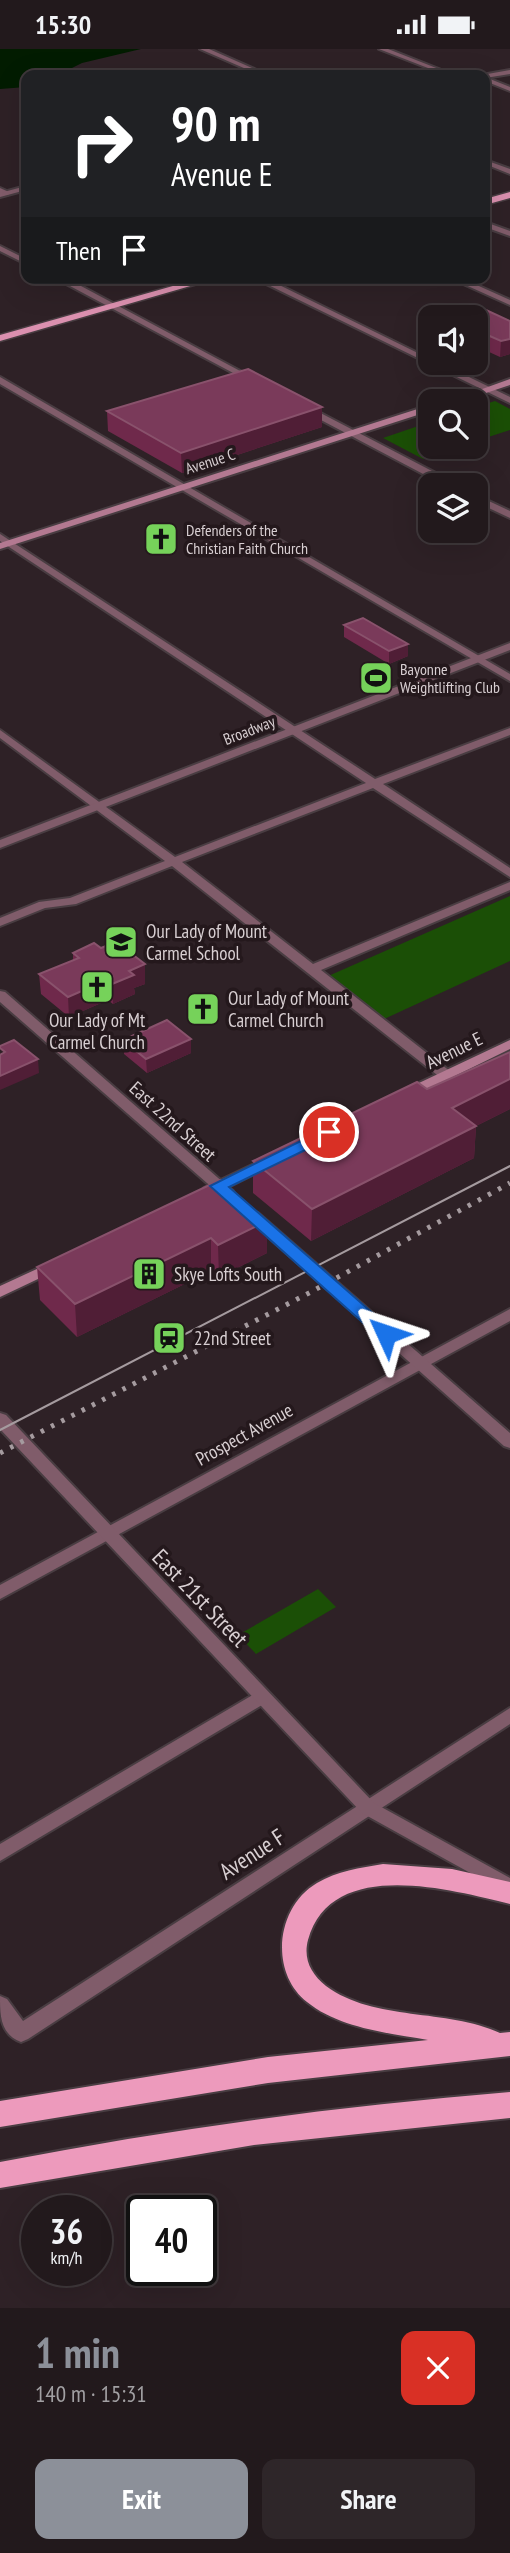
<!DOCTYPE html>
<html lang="en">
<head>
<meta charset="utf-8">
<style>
	:root { --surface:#22191c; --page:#2e2629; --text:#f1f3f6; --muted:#a2a0a3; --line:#3f383b; --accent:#8c9099 }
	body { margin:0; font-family:"PT Sans Narrow",sans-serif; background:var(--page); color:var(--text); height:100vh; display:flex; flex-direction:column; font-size:26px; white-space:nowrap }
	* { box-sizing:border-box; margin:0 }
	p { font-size:23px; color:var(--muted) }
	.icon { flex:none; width:38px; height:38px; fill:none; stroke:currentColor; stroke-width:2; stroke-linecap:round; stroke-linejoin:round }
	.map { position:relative; height:2259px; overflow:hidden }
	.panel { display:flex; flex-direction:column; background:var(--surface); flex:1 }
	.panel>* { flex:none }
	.hud { position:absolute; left:21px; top:21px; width:469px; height:214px; border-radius:14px; box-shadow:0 7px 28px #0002,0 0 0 2px var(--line); background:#202124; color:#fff; overflow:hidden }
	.fabs { position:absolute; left:418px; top:256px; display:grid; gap:14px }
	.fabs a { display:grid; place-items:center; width:70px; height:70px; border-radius:14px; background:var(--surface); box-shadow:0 7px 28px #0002,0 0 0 2px var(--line); font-size:35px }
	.speed { position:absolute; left:21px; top:2146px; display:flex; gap:14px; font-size:35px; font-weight:700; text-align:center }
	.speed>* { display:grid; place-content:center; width:91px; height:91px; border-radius:50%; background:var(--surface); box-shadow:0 7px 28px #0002,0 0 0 2px var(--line); line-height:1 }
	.speed small { font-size:18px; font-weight:400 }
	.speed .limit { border:4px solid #111; border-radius:10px; background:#fff; color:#111 }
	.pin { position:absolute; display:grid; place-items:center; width:60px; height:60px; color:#fff; margin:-30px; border:4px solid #fff; border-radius:50%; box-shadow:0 2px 7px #0007 }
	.me { position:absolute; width:77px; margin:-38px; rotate:312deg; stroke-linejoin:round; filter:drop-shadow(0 0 5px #0008) }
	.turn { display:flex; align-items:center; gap:24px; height:147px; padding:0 35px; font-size:32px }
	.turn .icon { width:91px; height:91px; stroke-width:2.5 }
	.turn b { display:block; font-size:49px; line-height:60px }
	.then { display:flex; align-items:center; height:66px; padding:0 35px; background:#0003; gap:14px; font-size:26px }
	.round { display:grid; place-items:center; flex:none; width:74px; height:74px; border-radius:14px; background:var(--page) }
	.summary { display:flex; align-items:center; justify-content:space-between; height:119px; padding:0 35px }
	h1 { font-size:42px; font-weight:800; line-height:52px; color:var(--accent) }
	.action { display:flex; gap:14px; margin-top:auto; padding:14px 35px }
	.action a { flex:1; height:80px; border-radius:14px; background:var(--accent); color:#fff; font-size:28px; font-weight:800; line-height:80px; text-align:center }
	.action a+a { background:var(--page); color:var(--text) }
	.status { display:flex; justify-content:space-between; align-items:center; height:49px; padding:0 35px; background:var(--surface); direction:ltr }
	.status svg { height:19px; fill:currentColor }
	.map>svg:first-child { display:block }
	.green { fill:#1b4f06 }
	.water { fill:#021c00 }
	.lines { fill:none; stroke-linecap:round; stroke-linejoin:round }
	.minor-casing { stroke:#493d42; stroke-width:4 }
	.tertiary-casing { stroke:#493d42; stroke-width:4 }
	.secondary-casing { stroke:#493d42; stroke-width:4 }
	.primary-casing { stroke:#493d42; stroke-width:3 }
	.trunk-casing { stroke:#493d42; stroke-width:4 }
	.minor { fill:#805c6a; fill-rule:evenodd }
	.tertiary { fill:#805c6a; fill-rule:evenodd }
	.secondary { fill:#b37991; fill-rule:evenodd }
	.primary { fill:#db90af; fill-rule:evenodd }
	.trunk { fill:#ed9abc; fill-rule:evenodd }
	.tram { stroke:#a59b9f; stroke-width:2 }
	.rail { stroke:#a59b9f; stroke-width:5; stroke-dasharray:3.5 8; stroke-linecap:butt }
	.wall { fill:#6f294b }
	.shaded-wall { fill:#501e36 }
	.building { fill:#7a3a5a; stroke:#89526c; stroke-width:2 }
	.route { fill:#1a73e8; stroke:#114b97; stroke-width:2 }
	.labels { text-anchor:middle; stroke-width:7; stroke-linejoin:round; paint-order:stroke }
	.far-street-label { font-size:16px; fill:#d8cfd2; stroke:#24181c }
	.far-poi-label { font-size:16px; fill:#d8cfd2; stroke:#24181c; text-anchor:start }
	.poi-label { font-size:19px; fill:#d8cfd2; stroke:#24181c; text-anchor:start }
	.street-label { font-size:19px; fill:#d8cfd2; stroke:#24181c }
	.near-street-label { font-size:23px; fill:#d8cfd2; stroke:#24181c }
</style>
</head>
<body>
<div class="status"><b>15:30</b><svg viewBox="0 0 49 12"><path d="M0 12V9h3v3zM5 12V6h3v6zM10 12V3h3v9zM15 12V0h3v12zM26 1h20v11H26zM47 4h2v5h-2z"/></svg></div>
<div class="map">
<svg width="510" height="2259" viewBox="0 0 510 2259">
	<rect width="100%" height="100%" fill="#2e2126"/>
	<path class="green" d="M495,352L510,360V381L476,392V358Z
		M430,373V397H461L423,410L383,389Z
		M510,847V912L382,971L326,928Z
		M318,1540L336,1558L256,1605L238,1586Z"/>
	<path class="water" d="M0,0H141L82,14L58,26H26V38L0,40Z"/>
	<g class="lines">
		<defs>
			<path id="minor" d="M200,0H209L268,26H260Z
				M379,0H388L454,26H446Z
				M485,28L510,38V42L485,32Z
				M0,139L11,144L7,146L0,144Z
				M485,173L510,182V187L485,178Z
				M0,197L26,210V215L0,202Z
				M55,229H66L259,332L252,334Z
				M254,229H265L430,310V313H438L510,348V354Z
				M450,229H461L510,251V256Z
				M0,328L510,625V632L0,335Z
				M307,357L455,434L457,436H444L304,362V358Z
				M476,446L510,462V469L476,453Z
				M0,485L375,730L510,679V686L383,735L510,819V828L373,739L182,813L313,915L510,833V841L321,921L451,1023L453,1026L451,1029H441L172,817L76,855L45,859L0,877V869L39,853L70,849L165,812L0,689V681L175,808L366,734L0,492Z
				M510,1260V1272L0,1550V1536Z
				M261,1641L267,1643L270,1648L267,1653L0,1812V1795Z
				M510,1659V1675L28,1990L21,1993C0,1985 0,1966 0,1947L7,1950L23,1972Z"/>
			<path id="tertiary" d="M510,21V25L485,29V26H482Z
				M485,111L510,120V125L485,115Z
				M26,137V141L0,148V144Z
				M510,594V601L0,799V791Z
				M0,942L5,943L233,1142L235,1145L233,1148H223L0,953Z
				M253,1162L258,1164L510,1384V1399L504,1397L248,1170L246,1167L248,1164Z
				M0,1364L6,1366L374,1754L510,1829V1846L362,1764L0,1380Z"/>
			<path id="secondary" d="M510,330V336L462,352H449Z
				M430,356V362L0,500V494Z
				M510,991V1000L412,1048H402L400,1045L402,1042Z
				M269,1108L274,1109L276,1112L274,1115L214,1145H204L202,1142L204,1139Z
				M52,1213L57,1215L59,1218L57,1221L0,1248V1237Z"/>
			<path id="primary" d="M510,143V149L485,156V150Z
				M201,229H218L0,292V286Z"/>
			<path id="trunk" d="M383,1815L452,1820L510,1833V1855C449,1840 331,1808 308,1891C303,1910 311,1925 326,1937C375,1973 446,1959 500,1984L510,1983V2007L268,2034L0,2078V2052L268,2008L428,1991C388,1984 339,1979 307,1953C269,1923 276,1858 317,1834C337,1822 360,1819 383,1815Z
				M510,2043V2069L254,2096L0,2139V2113C169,2080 339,2057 510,2043Z"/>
		</defs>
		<use href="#minor" class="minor-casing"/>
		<use href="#tertiary" class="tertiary-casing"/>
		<use href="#secondary" class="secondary-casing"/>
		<use href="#primary" class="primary-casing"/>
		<use href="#trunk" class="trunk-casing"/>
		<use href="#minor" class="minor"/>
		<use href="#tertiary" class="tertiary"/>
		<use href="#secondary" class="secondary"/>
		<use href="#primary" class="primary"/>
		<use href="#trunk" class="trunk"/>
		<path class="tram" d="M0,1381L510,1117"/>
		<path class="rail" d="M0,1404L309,1244L510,1134"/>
	</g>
	<path class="wall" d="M473,255L510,272V305L500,308L476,297V268H441V265Z
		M322,358V378L182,424L108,382L107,362Z
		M344,576L408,607L389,615L344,588Z
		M101,899L145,915V935L134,939L135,945L113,955L108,951L69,968L41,945L39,925L73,911V904Z
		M123,991L191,1004L147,1024L124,1005Z
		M510,1003V1060L476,1077L474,1109L311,1192L253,1144V1112L427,1040Z
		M267,1172V1204L219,1228L211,1222L77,1288L40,1251L37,1218Z"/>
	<path class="shaded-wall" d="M510,290V305L500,308L501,292Z
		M322,358V378L182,424L181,404Z
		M408,595V607L389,615V602Z
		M145,915V935L134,939L135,945L113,955L112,935L129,922Z
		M107,931L108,951L69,968L68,948Z
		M191,990V1004L147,1024L146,1010Z
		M38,1010L39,1024L0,1041V1027Z
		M510,1030V1060L450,1090L452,1059Z
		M476,1077L474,1109L311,1192L312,1160Z
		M267,1172V1204L219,1228L218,1196Z
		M211,1189V1222L77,1288L75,1255Z"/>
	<path class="building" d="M473,255L510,272V290L501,292L476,281V268H447L441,265Z
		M248,320L322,358L181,404L107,362Z
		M363,569L408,595L389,602L344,576Z
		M116,893L145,915L129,922L134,926L112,935L107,931L68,948L39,925L79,909L73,904L94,894L101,899Z
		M167,971L191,990L146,1010L123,991Z
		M14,991L38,1010L0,1027V1006L5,1003L0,999V997Z
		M510,1003V1030L452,1059L476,1077L312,1160L253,1112L417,1033L427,1040Z
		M220,1131L267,1172L218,1196L211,1189L75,1255L37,1218Z"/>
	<path class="route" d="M329,1078L334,1080V1087L229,1138L392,1281L394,1285L392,1289H380L210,1137Z"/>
	<defs>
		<symbol id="church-square" viewBox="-11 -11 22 22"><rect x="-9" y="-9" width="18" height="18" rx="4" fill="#76d25a" stroke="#24181c"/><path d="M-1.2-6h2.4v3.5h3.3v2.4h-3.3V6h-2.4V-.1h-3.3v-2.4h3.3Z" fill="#111"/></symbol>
		<symbol id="stadium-square" viewBox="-11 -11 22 22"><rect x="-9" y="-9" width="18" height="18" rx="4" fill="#76d25a" stroke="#24181c"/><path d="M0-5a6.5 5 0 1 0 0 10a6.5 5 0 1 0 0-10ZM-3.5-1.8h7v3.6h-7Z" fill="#111"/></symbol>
		<symbol id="school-square" viewBox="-11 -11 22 22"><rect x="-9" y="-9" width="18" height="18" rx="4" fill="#76d25a" stroke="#24181c"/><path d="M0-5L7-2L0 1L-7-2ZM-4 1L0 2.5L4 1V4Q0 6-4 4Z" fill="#111"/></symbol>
		<symbol id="building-square" viewBox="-11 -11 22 22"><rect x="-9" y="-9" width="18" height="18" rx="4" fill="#76d25a" stroke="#24181c"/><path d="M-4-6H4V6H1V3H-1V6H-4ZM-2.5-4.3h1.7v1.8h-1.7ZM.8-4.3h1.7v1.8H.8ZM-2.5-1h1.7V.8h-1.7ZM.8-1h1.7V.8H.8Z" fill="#111"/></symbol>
		<symbol id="station-square" viewBox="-11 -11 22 22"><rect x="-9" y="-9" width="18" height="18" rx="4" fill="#76d25a" stroke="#24181c"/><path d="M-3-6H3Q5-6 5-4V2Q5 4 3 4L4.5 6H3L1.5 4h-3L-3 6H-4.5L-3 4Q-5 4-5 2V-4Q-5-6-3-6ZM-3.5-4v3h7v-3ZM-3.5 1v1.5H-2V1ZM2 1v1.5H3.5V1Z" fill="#111"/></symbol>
	</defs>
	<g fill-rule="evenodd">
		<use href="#church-square" x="142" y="471" width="38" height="38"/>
		<use href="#stadium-square" x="357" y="610" width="38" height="38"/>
		<use href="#school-square" x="102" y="874" width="38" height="38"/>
		<use href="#church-square" x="78" y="919" width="38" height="38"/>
		<use href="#church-square" x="184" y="941" width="38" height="38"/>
		<use href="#building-square" x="130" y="1206" width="38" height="38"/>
		<use href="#station-square" x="150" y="1270" width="38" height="38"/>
	</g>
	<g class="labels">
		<g class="far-street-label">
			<text transform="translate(210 412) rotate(-18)" y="6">Avenue C</text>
			<text transform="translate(249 681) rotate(-21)" y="6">Broadway</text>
		</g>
		<g class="far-poi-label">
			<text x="186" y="487">Defenders of the<tspan x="186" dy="18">Christian Faith Church</tspan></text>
			<text x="400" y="626">Bayonne<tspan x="400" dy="18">Weightlifting Club</tspan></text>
		</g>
		<g class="poi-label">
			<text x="146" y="889">Our Lady of Mount<tspan x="146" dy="22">Carmel School</tspan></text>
			<text x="228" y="956">Our Lady of Mount<tspan x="228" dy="22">Carmel Church</tspan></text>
			<text x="97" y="978" text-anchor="middle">Our Lady of Mt<tspan x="97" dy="22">Carmel Church</tspan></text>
			<text x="174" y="1232">Skye Lofts South</text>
			<text x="194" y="1296">22nd Street</text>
		</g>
		<g class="street-label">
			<text transform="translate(454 1001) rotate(-26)" y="7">Avenue E</text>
			<text transform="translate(173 1072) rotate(42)" y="7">East 22nd Street</text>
			<text transform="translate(244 1385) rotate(-29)" y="7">Prospect Avenue</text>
		</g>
		<g class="near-street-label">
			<text transform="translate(200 1549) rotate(46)" y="8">East 21st Street</text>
			<text transform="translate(252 1805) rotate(-33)" y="8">Avenue F</text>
		</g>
	</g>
</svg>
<div class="fabs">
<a><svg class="icon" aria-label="sound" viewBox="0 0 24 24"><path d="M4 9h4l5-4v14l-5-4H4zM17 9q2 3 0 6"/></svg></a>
<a><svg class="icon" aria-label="search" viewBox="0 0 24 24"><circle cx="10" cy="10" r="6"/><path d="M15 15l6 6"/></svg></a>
<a><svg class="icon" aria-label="layers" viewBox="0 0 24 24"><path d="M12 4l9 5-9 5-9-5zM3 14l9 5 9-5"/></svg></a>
</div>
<div class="speed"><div>36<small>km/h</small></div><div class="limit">40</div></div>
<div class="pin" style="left:329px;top:1083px;background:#d93025"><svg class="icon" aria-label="arrive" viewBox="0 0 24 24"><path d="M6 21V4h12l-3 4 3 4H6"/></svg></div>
<svg class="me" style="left:386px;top:1285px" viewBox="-20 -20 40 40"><path d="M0-17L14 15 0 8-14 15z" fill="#1a73e8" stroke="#fff" stroke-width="4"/></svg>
<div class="hud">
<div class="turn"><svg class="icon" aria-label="right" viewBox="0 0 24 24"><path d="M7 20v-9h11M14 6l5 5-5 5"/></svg><div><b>90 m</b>Avenue E</div></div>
<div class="then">Then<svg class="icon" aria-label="arrive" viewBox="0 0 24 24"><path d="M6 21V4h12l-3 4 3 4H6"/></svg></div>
</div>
</div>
<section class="panel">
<div class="summary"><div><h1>1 min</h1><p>140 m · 15:31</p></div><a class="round" style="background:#d93025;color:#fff"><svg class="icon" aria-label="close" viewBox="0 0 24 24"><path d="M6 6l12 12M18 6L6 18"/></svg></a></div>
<div class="action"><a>Exit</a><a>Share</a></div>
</section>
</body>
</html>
